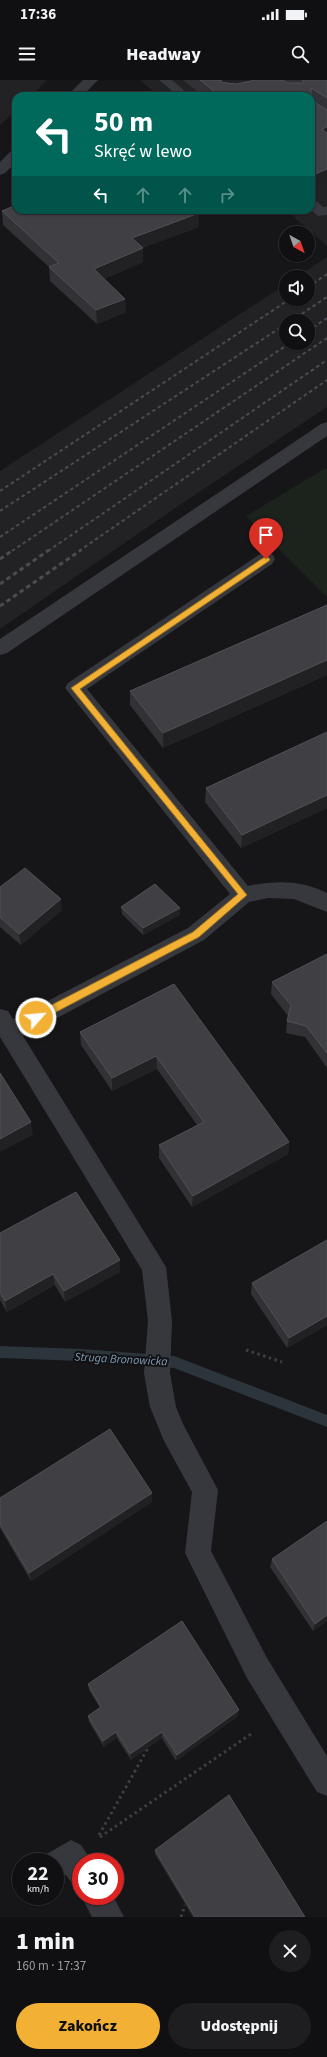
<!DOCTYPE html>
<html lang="pl">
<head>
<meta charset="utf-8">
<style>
	:root { --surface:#101012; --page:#1e1e20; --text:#f1f3f6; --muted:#9c9d9f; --line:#303032; --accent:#f2b134 }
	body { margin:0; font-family:"Source Sans 3",sans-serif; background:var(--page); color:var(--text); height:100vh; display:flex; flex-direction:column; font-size:15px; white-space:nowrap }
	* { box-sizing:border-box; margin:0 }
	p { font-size:13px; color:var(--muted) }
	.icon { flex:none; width:22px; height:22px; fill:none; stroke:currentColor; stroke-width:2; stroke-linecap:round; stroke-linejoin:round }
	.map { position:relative; height:1837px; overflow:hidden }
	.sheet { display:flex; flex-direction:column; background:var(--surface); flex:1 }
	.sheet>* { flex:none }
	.top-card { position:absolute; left:12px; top:12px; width:303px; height:122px; border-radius:12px; box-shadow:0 1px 3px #0004,0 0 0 1px var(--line); background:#00695c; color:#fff; overflow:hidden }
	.needle { width:26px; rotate:140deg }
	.buttons { position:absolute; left:279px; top:146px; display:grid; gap:8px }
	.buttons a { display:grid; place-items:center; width:36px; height:36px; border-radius:50%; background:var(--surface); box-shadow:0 1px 3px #0004,0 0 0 1px var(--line); font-size:20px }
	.speed { position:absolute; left:12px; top:1773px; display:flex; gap:8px; font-size:20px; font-weight:700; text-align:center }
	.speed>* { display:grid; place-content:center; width:52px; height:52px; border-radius:50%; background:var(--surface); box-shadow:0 1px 3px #0004,0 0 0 1px var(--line); line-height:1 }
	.speed small { font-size:10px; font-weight:400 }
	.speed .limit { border:6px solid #d22; background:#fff; color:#111 }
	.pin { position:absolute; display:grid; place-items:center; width:34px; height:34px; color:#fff; margin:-41px -17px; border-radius:50% 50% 50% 0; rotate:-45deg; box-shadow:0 0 4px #0007 }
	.pin .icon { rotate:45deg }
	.me { position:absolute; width:44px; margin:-22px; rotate:63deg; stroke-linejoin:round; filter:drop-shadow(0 0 3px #0008) }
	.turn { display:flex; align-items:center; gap:14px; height:84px; padding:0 16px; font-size:18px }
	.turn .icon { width:52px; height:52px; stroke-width:2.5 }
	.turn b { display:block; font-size:28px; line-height:34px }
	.lanes { display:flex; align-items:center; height:38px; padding:0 16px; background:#0003; justify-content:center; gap:20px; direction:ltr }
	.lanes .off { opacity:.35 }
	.round { display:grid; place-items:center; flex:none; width:42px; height:42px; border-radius:21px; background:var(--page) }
	.summary { display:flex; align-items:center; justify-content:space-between; height:68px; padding:0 16px }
	h1 { font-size:24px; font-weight:800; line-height:30px }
	.cta { display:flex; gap:8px; margin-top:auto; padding:8px 16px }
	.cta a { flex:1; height:46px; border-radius:24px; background:var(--accent); color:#111; font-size:16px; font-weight:800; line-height:46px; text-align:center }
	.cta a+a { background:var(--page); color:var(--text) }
	.status { display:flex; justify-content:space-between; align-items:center; height:28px; padding:0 20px; background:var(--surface); direction:ltr }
	.status svg { height:11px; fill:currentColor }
	header { display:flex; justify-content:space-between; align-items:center; height:52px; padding:0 16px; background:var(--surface); font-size:18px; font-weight:800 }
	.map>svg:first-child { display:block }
	.built { fill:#222225; fill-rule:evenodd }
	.green { fill:#1c231d }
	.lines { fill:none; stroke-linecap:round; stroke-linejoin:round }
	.stream { fill:#2c353c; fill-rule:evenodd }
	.path { stroke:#3d3f44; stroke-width:3; stroke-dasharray:2.5 3.5; stroke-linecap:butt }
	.service { fill:#37383d; fill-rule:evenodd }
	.pedestrian { fill:#37383d; fill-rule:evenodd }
	.minor { fill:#37383d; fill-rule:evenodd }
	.tertiary { fill:#37383d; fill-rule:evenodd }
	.rail-far1 { stroke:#4a4c52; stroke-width:2; stroke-dasharray:3.5 3; stroke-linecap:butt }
	.rail { stroke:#4a4c52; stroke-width:3; stroke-dasharray:4.5 3.5; stroke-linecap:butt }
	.wall { fill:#323236 }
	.shaded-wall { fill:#212124 }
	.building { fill:#3f3f44; stroke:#4f5156 }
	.route { fill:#f2b134; stroke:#9d7322 }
	.labels { text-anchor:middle; stroke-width:4; stroke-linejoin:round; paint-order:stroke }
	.water-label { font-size:12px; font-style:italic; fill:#7f9bb3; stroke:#111113 }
</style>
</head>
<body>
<div class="status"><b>17:36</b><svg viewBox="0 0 49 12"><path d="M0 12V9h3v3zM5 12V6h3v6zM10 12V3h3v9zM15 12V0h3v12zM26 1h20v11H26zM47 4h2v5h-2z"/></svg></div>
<header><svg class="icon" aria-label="menu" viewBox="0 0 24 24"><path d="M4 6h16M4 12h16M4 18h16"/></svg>Headway<svg class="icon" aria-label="search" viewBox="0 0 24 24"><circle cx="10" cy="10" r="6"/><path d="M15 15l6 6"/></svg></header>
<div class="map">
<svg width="327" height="1837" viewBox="0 0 327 1837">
	<rect width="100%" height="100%" fill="#161618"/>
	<path class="built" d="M0,0H47L31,16H16V30L0,45Z
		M140,0H327V166L286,130H311V16H158Z
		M327,177V327L184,422L0,549V391L286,204V219H308V197H297ZM286,241H308V263H286Z"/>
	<path class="green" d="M324,389H327V517L246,436Z"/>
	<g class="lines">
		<path class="stream" d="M0,1266L81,1269L174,1276L327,1335V1347L174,1288L81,1281L0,1278Z"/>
		<path class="path" d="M246,1270L282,1282
			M99,1755L148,1668
			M100,1757L251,1654
			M181,1837L185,1825"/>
		<path class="service" d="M159,0H172L191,16H178Z
			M311,119L315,120L323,127L327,126V135L318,136L311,130Z"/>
		<path class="pedestrian" d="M71,1760L81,1765L92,1782H81V1807L71,1802L66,1795L55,1800V1782H42L45,1775Z
			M81,1816H113L124,1837H92Z"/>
		<path class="minor" d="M327,342V356L7,573L0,575V559L321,344Z
			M266,473L272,474L275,479L272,484L87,609L248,806C274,800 303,800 327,813V832L294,819L268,818L249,822L204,860L23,956L166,1187L172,1241L170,1293L176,1327L183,1344L218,1410L211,1471L267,1578L327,1676V1716L317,1712L247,1598L185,1473L192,1412L164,1361L150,1327L144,1293L148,1241L142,1190L0,957V929L8,931L13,939L188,848L230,814L65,608L68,603L260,474Z"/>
		<path class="tertiary" d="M83,0H98L82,16H67Z
			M16,70V82L5,93L0,95V82L11,71Z"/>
		<path class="rail-far1" d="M308,207L327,194
			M291,241L327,217
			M308,251L327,238
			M0,411L290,219
			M0,431L286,244
			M0,457L290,263
			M12,471L327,258
			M48,471L327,280
			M79,471L327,300"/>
		<path class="rail" d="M0,479L13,470
			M0,504L49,470
			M0,526L81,470"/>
	</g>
	<path class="wall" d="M183,0H283L287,3H288L283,0H327V103L311,109V16H203Z
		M2,131L199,133V147L142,168L143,182L104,199L125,219L126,232L97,244L50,201L49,187L3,145Z
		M327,525V595L163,668L130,625V611Z
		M327,652V728L241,768L205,722L206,708Z
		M0,807L62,830L21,865L0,847Z
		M121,827L180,835L143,855L122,834Z
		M327,874V988L305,957L286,953L287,941L288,936L271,914L272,902Z
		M174,904L289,1062L288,1074L192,1127L159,1078V1065L197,1045L157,989L112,1011L81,965L80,952Z
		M0,1153L120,1180V1192L65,1222L55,1205L7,1232L0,1220Z
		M327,1160V1245L287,1268L251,1214L252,1203Z
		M152,1413V1422L31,1501L0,1448V1418Z
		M272,1479L327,1541L313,1551L270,1487Z
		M88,1604L238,1636L176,1681L162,1658L131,1680L117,1658L104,1667L89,1642L88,1636L100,1628L89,1610Z
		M155,1770L305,1837H193L155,1774Z"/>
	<path class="shaded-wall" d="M222,0H251V4L223,12L220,2Z
		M327,47V61L322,49Z
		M327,89V103L311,109V96Z
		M199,133V147L132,172V158Z
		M143,168V182L95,203L94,189Z
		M125,219L126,232L97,244L96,230Z
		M327,580V595L163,668V653Z
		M327,715V728L241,768L242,755Z
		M61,819L62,830L21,865L19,854Z
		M180,828V835L143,855V848Z
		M156,976L157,989L112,1011V998Z
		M31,1042L33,1055L0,1072V1059Z
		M289,1062L288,1074L192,1127L193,1116Z
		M120,1180V1192L65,1222L64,1211Z
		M53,1194L55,1205L7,1232L5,1221Z
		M327,1236V1245L287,1268L289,1258Z
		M152,1413V1422L31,1501L29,1493Z
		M327,1535V1541L313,1551L315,1544Z
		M239,1630L238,1636L176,1681L177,1675Z
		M116,1652L117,1658L104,1667L103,1661Z
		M162,1652V1658L131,1680L130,1674Z"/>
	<path class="building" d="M200,0H222L220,2L236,4L251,1L253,0H283L287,3H303V1L302,0H327V18L311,8V20L327,30V47L322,49L327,53V89L311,96V16H219H220Z
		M16,125V130H196L199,133L132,158L143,168L94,189L125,219L96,230L49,187L59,183L2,131Z
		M327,525V580L163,653L130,611Z
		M327,652V715L242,755L206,708Z
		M25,788L61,819L19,854L0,837V807Z
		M155,804L180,828L143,848L121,827Z
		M327,874V973L306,946L287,941L291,925L272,902Z
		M174,904L289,1062L193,1116L159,1065L204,1042L156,976L112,998L80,952Z
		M0,993L31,1042L0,1059Z
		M76,1112L120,1180L64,1211L53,1194L5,1221L0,1212V1153Z
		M327,1160V1236L289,1258L252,1203Z
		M110,1349L152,1413L29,1493L0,1444V1418Z
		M327,1441V1535L315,1544L272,1479Z
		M182,1541L239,1630L177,1675L162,1652L130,1674L116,1652L103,1661L88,1636L101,1627L88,1604Z
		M229,1715L305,1837H195L155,1770Z"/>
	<path class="route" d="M266,476L270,479L269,481L80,609L247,815L199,857L39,941H32V935L193,852L238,814L71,608Z"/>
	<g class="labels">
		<g class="water-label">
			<text transform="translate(121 1279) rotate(3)" y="4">Struga Bronowicka</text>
		</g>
	</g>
</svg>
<div class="buttons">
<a><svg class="needle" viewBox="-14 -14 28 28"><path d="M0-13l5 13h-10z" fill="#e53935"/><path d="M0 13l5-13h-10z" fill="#9c9d9f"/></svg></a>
<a><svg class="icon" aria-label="sound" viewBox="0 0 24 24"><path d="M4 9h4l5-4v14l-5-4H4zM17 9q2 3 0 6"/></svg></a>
<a><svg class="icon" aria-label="search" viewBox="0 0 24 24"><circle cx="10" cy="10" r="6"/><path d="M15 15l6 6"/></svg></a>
</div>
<div class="speed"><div>22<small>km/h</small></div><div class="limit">30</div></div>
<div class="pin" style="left:266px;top:479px;background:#d93025"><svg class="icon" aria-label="arrive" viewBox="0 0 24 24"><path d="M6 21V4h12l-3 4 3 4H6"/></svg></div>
<svg class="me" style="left:36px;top:938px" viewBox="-20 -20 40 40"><circle r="17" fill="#f2b134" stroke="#fff" stroke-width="3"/><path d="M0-11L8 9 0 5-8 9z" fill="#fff"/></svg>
<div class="top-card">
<div class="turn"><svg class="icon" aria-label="left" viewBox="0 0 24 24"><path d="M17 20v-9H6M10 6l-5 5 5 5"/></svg><div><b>50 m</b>Skręć w lewo</div></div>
<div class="lanes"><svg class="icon" aria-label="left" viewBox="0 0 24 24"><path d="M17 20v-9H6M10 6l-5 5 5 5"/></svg><svg class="icon off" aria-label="ahead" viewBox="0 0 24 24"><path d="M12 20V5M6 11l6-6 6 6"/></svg><svg class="icon off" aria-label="ahead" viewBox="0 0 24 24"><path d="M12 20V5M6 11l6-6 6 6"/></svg><svg class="icon off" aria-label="right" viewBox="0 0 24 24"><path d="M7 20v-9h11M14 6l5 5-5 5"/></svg></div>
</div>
</div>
<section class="sheet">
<div class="summary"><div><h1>1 min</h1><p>160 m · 17:37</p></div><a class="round"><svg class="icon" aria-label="close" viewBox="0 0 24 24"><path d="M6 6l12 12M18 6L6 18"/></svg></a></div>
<div class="cta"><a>Zakończ</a><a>Udostępnij</a></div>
</section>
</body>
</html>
